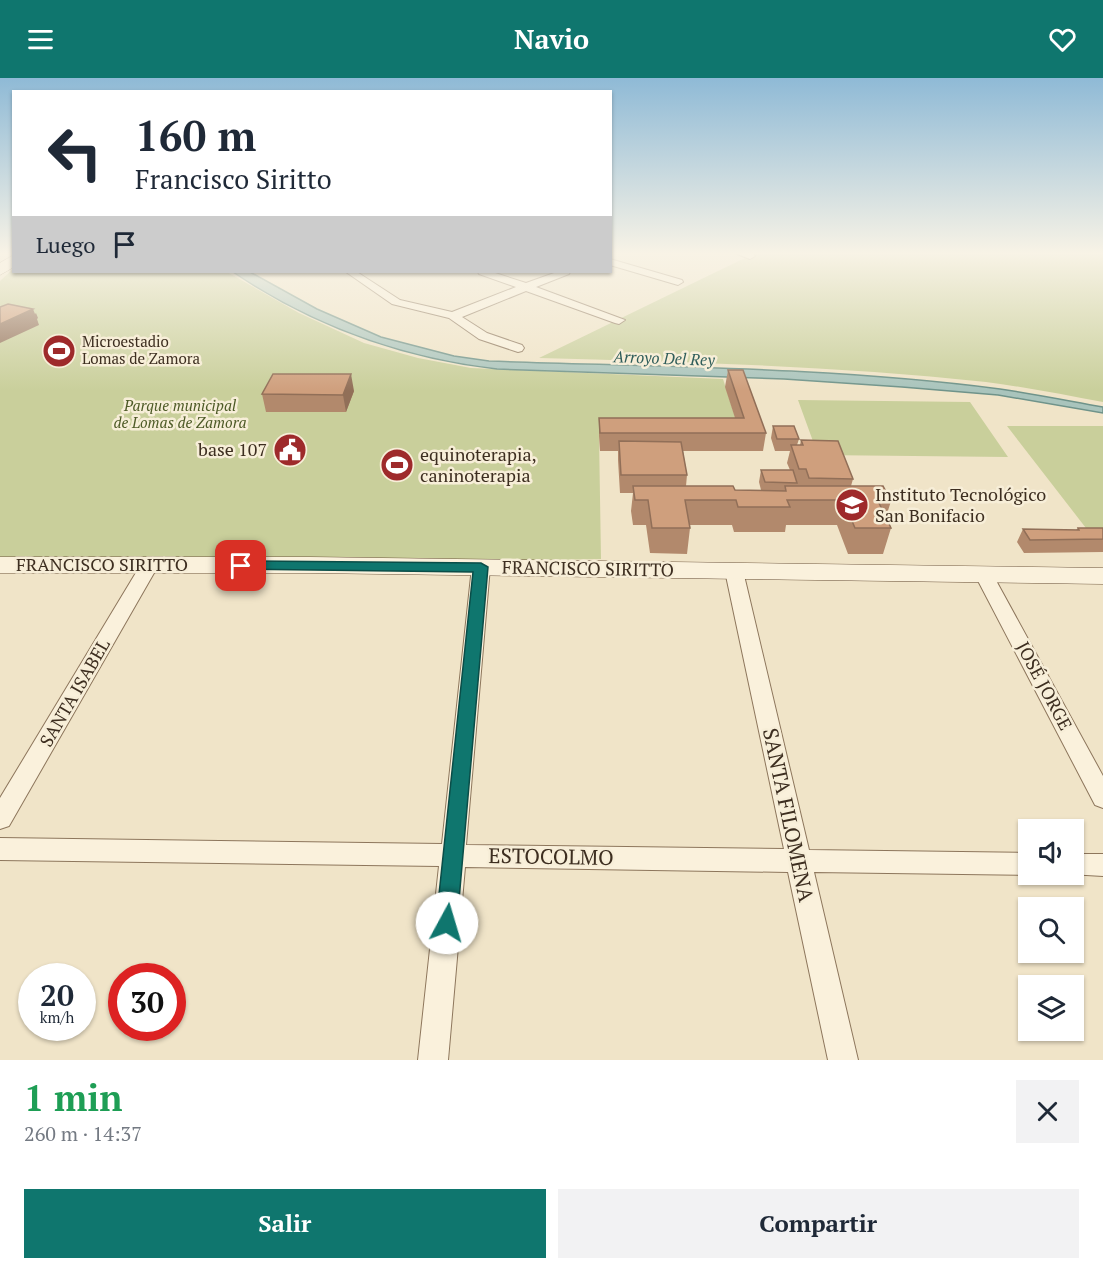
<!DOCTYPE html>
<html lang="es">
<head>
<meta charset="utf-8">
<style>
	:root { --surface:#fff; --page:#f2f2f3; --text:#1f2937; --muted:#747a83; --accent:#0f766e }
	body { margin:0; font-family:"PT Serif",serif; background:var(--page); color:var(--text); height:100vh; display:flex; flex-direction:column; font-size:22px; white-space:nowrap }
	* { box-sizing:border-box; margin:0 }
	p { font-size:20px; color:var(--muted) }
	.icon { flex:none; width:33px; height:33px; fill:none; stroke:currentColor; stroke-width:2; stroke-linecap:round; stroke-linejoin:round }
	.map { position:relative; height:982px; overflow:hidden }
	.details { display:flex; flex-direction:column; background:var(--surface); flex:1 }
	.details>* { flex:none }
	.banner { position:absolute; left:12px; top:12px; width:600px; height:183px; border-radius:0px; box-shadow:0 2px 4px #0004; background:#fff; color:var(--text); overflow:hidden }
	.tools { position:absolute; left:1018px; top:741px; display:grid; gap:12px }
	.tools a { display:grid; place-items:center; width:66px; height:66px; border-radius:0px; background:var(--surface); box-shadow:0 2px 4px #0004; font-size:30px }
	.speed { position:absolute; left:18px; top:885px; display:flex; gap:12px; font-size:30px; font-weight:700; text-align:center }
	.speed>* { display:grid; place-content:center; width:78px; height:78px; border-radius:50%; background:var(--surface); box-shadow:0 2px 4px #0004; line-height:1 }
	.speed small { font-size:15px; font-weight:400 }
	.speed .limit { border:9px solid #d22; background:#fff; color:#111 }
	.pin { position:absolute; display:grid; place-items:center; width:51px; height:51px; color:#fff; margin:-26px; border-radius:12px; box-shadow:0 3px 9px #0006 }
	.me { position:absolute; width:66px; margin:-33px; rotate:6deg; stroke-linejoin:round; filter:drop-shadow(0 0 4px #0008) }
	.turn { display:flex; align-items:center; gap:21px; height:126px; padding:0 24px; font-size:27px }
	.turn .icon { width:78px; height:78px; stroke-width:2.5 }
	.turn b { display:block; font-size:42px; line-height:51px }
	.then { display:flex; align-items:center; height:57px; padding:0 24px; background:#0003; gap:12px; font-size:22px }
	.round { display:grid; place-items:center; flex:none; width:63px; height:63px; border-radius:0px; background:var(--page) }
	.summary { display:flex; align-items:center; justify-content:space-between; height:102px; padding:0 24px }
	h1 { font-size:36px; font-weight:600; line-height:45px; color:#1e9e55 }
	.button { display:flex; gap:12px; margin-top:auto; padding:12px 24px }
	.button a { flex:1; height:69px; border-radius:0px; background:var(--accent); color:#fff; font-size:24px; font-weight:600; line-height:69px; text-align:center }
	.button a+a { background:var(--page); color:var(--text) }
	header { display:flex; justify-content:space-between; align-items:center; height:78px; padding:0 24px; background:var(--accent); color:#fff; font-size:27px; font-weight:600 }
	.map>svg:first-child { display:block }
	.green { fill:#c9cf9b }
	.water { fill:#a9c4bc; stroke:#6f938a; stroke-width:1.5 }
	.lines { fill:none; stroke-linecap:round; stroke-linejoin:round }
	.street-casing { stroke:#8d765c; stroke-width:2 }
	.secondary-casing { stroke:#6f573f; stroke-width:1 }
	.street { fill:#faf1dc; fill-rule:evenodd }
	.secondary { fill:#faf1dc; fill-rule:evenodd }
	.wall { fill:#b2896c }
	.shaded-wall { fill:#916f58 }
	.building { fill:#cf9f7d; stroke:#916f58; stroke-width:1.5 }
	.route { fill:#0f766e; stroke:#0a4d48; stroke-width:1.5 }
	.labels { text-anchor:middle; stroke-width:5; stroke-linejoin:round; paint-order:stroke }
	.far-poi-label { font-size:15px; fill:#3d2e20; stroke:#f7eed8; text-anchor:start }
	.far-park-label { font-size:15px; font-style:italic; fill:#4d5a26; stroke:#f7eed8 }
	.far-water-label { font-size:16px; font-style:italic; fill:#2f5d5a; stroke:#f7eed8 }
	.poi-label { font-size:18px; fill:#3d2e20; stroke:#f7eed8; text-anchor:start }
	.street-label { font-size:18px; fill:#3d2e20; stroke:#f7eed8 }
	.near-street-label { font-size:21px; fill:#3d2e20; stroke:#f7eed8 }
</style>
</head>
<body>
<header><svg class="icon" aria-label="menu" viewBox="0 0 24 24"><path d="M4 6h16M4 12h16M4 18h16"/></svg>Navio<svg class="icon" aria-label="heart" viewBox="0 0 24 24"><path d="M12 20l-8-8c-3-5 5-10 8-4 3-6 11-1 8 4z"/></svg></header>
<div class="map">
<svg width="1103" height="982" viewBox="0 0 1103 982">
	<rect width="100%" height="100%" fill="#f0e4c8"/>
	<path class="green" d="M753,176H1103V324C1064,317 1025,309 986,304C838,288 688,284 539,280Z
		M13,191L14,194H227L299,235L364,265L418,280L471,290L723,301L741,358H599L601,481L411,484L0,479V203Z
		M798,322L970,324L1008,379L818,377Z
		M1007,348H1103V454H1089Z"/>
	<path class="water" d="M233,194H250L317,231L381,259L454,278L489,283C659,289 831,289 1000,311C1034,316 1069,323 1103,329V335L998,317L902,309L784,301L497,291C402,280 313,248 233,194Z"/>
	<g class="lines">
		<defs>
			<path id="street" d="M737,176H753L755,178L750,181Z
				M610,181L682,202L683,204L678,207L610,187Z
				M346,194H357L400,222L452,234L516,209L479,196L478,194H492L526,205L557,194H570L569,196L536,209L625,242L619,246L615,245L526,213L462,239L487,255L522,267L524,270L522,273L518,274L479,261L449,240L392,226Z
				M149,482L155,484L158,488L9,748L0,751V720L140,488L143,484Z
				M481,483L487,485L490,489L466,767L784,771L725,493L728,489H740L743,493L809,772L1029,775V796H1031L1029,797L814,794L858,982H828L788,794L465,789L448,982H418L439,788L0,782V760L442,766L472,489L475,485Z
				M984,491L990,493L993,497L1103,698V730L1095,727L975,497L978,493Z
				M1074,776H1103V798L1069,796H1074Z"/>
			<path id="secondary" d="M14,177V189L0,197V185Z
				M0,479H310L1103,490V506L310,495H0Z"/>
		</defs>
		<use href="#street" class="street-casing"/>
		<use href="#secondary" class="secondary-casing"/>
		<use href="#street" class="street"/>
		<use href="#secondary" class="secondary"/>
	</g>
	<path class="wall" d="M728,292L766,355L763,373H683L687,397L686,408L735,412H761L759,404L761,392H790L787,385L790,373H775L771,360L773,348L799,361L797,367H800L801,362L853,401L851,408L891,423L886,439L891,450L883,476H848L837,447H786L785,454H734L732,447H689L690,450L687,476L650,475L646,447H633L631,433L633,415H620L618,382V373H600L599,358V340H735L725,309Z
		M354,313L346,334H266L262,316Z
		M1078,450H1103V474L1024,475L1017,464L1023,451L1076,452Z"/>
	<path class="shaded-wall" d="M33,231L35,236L36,235L38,240L37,241L39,247L0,265V246Z
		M351,296L354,313L346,334L343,317Z"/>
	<path class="building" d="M8,226L33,231L0,246V229Z
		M728,292H743L766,355H600L599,340H744Z
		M273,296H351L343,317L262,316Z
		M773,348H794L799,361H777Z
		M801,362L838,363L853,401L809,400L806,391H799L791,367H803Z
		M619,363L681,364L687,397H621Z
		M761,392H793L797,405L765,404Z
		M633,408H733L735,412L786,413L785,408H883L891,423H878L891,450H855L843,422H787L790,429H738L736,422H685L690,450H652L648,422H635Z
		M1078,450H1103V461L1030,462L1023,451L1079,452Z"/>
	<linearGradient id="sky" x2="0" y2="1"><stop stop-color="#8fbad6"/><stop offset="0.56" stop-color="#f8f3e6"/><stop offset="1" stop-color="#f8f3e6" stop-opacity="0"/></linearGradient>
	<rect width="1103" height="313" fill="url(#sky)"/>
	<path class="route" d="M241,483L481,485L488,489L457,845L454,852L447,854L439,852L436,845L473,494L236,491L234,488L236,484Z"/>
	<defs>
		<symbol id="stadium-disc" viewBox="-11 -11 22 22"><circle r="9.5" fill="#9e2a2b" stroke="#f7eed8"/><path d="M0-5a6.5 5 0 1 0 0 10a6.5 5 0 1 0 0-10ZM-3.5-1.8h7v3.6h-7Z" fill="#fff"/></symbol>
		<symbol id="civic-disc" viewBox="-11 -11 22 22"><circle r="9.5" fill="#9e2a2b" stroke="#f7eed8"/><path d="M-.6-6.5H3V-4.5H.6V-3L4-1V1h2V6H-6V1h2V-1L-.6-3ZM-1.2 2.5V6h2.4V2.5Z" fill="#fff"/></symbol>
		<symbol id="school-disc" viewBox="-11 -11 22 22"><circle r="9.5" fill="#9e2a2b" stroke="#f7eed8"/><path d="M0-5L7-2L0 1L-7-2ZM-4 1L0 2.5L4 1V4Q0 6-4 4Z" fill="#fff"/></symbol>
	</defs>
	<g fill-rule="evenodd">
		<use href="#stadium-disc" x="40" y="254" width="38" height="38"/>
		<use href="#civic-disc" x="271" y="353" width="38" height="38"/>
		<use href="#stadium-disc" x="378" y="368" width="38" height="38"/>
		<use href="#school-disc" x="833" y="408" width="38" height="38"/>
	</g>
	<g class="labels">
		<g class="far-poi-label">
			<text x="82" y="269">Microestadio<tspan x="82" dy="17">Lomas de Zamora</tspan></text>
		</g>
		<g class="far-park-label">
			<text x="180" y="333">Parque municipal<tspan x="180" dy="17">de Lomas de Zamora</tspan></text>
		</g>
		<g class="far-water-label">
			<text transform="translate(664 280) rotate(2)" y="6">Arroyo Del Rey</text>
		</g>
		<g class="poi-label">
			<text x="267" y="378" text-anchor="end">base 107</text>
			<text x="420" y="383">equinoterapia,<tspan x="420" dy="21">caninoterapia</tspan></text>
			<text x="875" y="423">Instituto Tecnológico<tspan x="875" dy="21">San Bonifacio</tspan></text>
		</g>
		<g class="street-label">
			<text x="102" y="493">FRANCISCO SIRITTO</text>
			<text transform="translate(588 491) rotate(1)" y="6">FRANCISCO SIRITTO</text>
			<text transform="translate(1044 608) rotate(62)" y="6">JOSÉ JORGE</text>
			<text transform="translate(75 615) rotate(-60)" y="6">SANTA ISABEL</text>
		</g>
		<g class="near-street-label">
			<text transform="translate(788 737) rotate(78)" y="7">SANTA FILOMENA</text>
			<text transform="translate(551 779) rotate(1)" y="7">ESTOCOLMO</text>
		</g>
	</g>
</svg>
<div class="tools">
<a><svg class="icon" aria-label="sound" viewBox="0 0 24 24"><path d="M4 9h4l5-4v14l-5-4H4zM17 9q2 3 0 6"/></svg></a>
<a><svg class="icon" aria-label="search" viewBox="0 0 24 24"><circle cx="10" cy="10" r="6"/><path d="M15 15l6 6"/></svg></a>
<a><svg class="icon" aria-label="layers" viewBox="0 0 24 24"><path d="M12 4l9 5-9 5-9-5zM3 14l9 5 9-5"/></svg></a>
</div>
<div class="speed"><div>20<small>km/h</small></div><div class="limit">30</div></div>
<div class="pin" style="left:241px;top:488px;background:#d93025"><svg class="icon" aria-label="arrive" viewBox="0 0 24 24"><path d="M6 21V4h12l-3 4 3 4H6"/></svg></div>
<svg class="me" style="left:447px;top:845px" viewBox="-20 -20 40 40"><circle r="19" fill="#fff"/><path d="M0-13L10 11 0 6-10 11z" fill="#0f766e"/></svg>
<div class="banner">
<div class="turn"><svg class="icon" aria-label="left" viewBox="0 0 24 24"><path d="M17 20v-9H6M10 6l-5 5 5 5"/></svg><div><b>160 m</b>Francisco Siritto</div></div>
<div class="then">Luego<svg class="icon" aria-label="arrive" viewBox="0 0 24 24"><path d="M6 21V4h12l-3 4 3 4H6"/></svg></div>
</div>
</div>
<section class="details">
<div class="summary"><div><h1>1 min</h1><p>260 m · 14:37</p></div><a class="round"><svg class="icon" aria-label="close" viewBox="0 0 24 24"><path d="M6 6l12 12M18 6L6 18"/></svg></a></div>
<div class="button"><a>Salir</a><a>Compartir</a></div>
</section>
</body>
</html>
